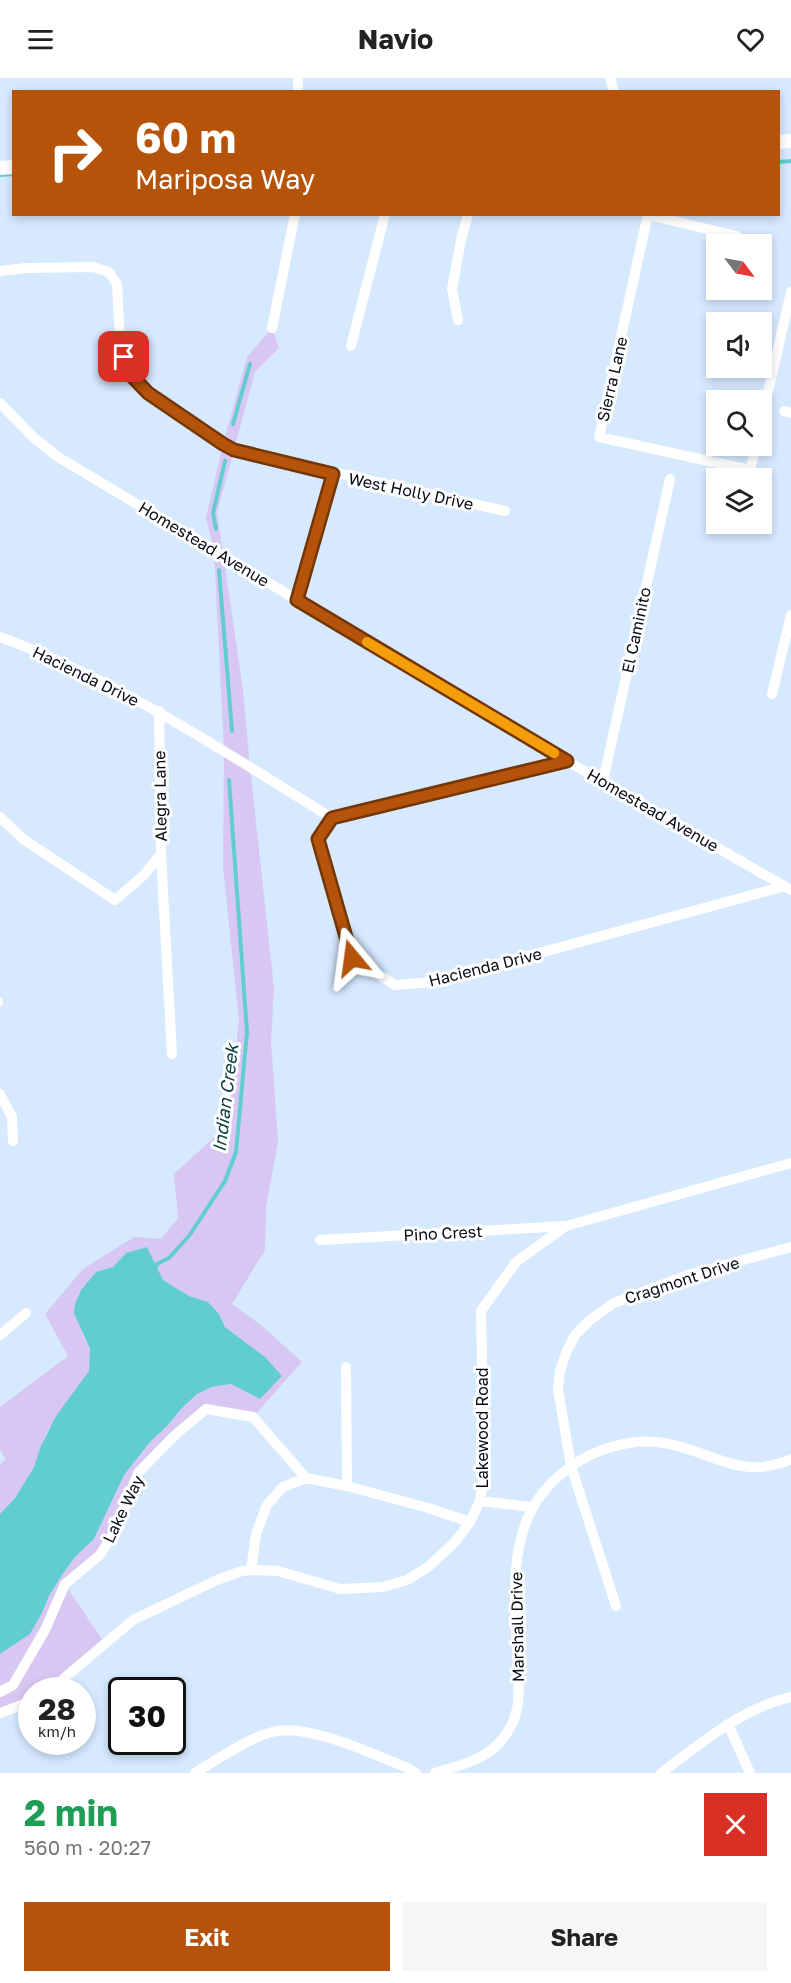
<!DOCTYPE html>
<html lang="en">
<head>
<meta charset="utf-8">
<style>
	:root { --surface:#fff; --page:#f6f6f6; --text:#222; --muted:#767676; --accent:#b45309 }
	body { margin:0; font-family:"Golos Text",sans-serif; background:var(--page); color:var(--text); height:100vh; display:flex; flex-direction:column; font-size:22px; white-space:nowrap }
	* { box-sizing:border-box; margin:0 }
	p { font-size:20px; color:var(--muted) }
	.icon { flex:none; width:33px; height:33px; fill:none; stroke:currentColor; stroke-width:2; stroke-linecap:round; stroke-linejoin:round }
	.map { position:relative; height:1695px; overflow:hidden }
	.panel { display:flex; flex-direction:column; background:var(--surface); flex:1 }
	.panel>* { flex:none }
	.hud { position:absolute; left:12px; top:12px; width:768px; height:126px; border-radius:0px; box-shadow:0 3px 9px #0003; background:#b45309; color:#fff; overflow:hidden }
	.needle { width:39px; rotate:122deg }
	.tools { position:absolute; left:706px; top:156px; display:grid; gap:12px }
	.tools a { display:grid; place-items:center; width:66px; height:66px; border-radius:0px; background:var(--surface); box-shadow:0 3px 9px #0003; font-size:30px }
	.speed { position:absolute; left:18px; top:1599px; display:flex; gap:12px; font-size:30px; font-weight:700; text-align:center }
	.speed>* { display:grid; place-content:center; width:78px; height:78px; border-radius:50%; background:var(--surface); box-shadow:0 3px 9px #0003; line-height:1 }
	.speed small { font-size:15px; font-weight:400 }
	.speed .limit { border:3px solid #111; border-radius:9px; background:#fff; color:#111 }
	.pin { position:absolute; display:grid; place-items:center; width:51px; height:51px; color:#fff; margin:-26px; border-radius:12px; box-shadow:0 3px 9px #0006 }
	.me { position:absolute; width:66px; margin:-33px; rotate:344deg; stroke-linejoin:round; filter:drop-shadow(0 0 4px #0008) }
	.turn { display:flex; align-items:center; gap:21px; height:126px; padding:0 24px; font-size:27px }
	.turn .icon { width:78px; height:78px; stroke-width:2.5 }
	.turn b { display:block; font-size:42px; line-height:51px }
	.round { display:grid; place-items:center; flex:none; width:63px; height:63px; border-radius:0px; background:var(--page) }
	.overview { display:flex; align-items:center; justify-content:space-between; height:102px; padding:0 24px }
	h1 { font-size:36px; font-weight:700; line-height:45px; color:#1e9e55 }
	.cta { display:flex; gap:12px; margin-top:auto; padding:12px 24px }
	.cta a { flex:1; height:69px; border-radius:0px; background:var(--accent); color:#fff; font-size:24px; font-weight:700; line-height:69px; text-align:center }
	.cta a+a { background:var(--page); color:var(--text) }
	header { display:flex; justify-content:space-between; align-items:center; height:78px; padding:0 24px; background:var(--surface); font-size:27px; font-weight:700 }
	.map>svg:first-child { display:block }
	.green { fill:#d8c7f2 }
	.water { fill:#62cdd0 }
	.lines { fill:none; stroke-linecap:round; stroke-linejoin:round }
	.stream { stroke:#62cdd0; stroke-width:4 }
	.service { stroke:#fff; stroke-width:5 }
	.minor { stroke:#fff; stroke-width:10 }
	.tertiary { stroke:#fff; stroke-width:14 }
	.route-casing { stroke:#753606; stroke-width:15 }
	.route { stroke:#b45309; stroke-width:10 }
	.slow { stroke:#f59e0b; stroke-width:10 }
	.labels { text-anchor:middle; stroke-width:6; stroke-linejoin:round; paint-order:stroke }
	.street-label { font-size:16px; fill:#060c13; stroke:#fff }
	.water-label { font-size:18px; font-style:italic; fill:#0d4041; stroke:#fff }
</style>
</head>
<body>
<header><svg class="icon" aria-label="menu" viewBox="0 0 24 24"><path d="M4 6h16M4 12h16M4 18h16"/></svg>Navio<svg class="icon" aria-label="heart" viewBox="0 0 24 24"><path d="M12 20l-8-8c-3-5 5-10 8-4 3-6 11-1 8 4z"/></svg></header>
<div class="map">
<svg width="791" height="1695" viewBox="0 0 791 1695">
	<rect width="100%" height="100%" fill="#d6e9ff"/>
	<path class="green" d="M272,250L279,270L255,294L217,435L243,612L250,689L274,910L271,964L278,1064L266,1129L265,1172L232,1226L262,1248L302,1284L253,1339L206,1331L138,1395L100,1477L65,1506L105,1566L50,1612H32L31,1623L0,1635V1576L30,1556L42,1535L49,1518L62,1497L75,1479L94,1461L124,1397L151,1363L167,1348L181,1331L197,1316L212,1309L231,1306L260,1321L265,1279L225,1249L219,1236L208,1224L189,1218L163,1202L147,1169L126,1175L113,1189L96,1194L81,1212L75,1226L82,1255L90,1271L89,1293L47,1354L34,1389L15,1420L0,1436V1386L6,1382L0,1372V1329L68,1278L45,1236L83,1191L134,1159L161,1161L178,1140L174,1096L221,1053L230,1032L239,941L223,790L224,673L214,472L206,440L223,366L247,279Z"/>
	<path class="water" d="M147,1169L163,1202L189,1218L208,1224L219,1236L225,1249L265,1279L282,1298L260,1321L231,1306L212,1309L197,1316L181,1331L167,1348L151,1363L124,1397L94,1461L75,1479L62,1497L49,1518L42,1535L30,1556L0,1576V1436L15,1420L34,1389L41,1368L56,1338L89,1293L90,1271L74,1235L75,1226L81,1212L96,1194L113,1189L126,1175Z"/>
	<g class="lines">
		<path class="stream" d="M778,84L791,83
			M0,97L14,96
			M233,346L250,286
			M216,451L213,435L225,383
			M219,492L232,653
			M155,1190L157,1186L169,1180L189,1158L225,1103L236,1074L247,954L229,702"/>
		<path class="service" d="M0,922V926"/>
		<path class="minor" d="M298,0V14
			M610,0L614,14
			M648,136L599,359L750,392L756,368
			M648,137L737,158
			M0,193L26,190L93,189L109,194L117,206L120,265L128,294L148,315L234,372L505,433
			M458,242L452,211L461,162L468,136
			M272,250L295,136
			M351,268L385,136
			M0,325L33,359L58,379L567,683L791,812
			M784,333L791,335
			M762,340L791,214
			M297,522L333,396
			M0,559C119,603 225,674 332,740L318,761L352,880L395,907L433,904L785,808
			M772,616L791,537
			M159,633L161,776L172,976
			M603,703L670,401
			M0,739L23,761L115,822L144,797L161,776
			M332,740L567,683
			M0,1016L12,1039L13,1063
			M320,1162L566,1148
			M0,1257L26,1235
			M346,1289L347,1408
			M480,1423L531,1429
			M251,1492L256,1456L267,1427L283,1409L306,1400L347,1408L428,1430L470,1444
			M616,1528L571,1388L558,1311L560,1293L566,1275L575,1257L590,1242L614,1225L688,1197L791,1169
			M50,1612L133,1542L217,1502L242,1493L251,1492L278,1493L340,1511L383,1509L407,1502L428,1489L455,1464L470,1444L480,1423L484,1394L481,1233L516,1184L566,1148L791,1085
			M0,1614L13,1607L45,1552L65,1506L100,1477L116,1451L138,1395L174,1358L206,1331L253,1339L306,1400
			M0,1635L32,1623
			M728,1646L750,1695
			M195,1695C214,1683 251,1659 272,1654C306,1644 375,1677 408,1690L416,1695
			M435,1695C457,1688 485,1682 500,1664C522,1639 519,1617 518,1587C515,1515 502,1437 569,1390C594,1371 633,1359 664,1365C710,1372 741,1404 791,1381
			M661,1695C700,1666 742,1630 791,1619"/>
		<path class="tertiary" d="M778,64L791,63
			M0,90L14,89"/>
	</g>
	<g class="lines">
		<defs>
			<path id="route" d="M124,279L128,294L148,315L223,366L234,372L333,396L297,522L567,683L332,740L318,761L352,880"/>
		</defs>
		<use href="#route" class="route-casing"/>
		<use href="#route" class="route"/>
		<path class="slow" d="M367,564L554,675"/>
	</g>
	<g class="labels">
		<g class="street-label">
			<text transform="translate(612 301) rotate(-77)" y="6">Sierra Lane</text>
			<text transform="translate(411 413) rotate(12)" y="6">West Holly Drive</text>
			<text transform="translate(204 466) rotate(31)" y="6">Homestead Avenue</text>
			<text transform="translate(636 552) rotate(-78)" y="6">El Caminito</text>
			<text transform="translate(86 598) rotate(26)" y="6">Hacienda Drive</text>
			<text transform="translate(160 718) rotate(-91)" y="6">Alegra Lane</text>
			<text transform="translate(653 732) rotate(30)" y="6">Homestead Avenue</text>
			<text transform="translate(485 889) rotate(-14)" y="6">Hacienda Drive</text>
			<text transform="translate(443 1155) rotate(-3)" y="6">Pino Crest</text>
			<text transform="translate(682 1202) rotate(-18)" y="6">Cragmont Drive</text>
			<text transform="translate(482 1350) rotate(-90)" y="6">Lakewood Road</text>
			<text transform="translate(123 1431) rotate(-64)" y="6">Lake Way</text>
			<text transform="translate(517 1549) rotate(-91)" y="6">Marshall Drive</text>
		</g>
		<g class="water-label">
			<text transform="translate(226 1020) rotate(-83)" y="6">Indian Creek</text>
		</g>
	</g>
</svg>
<div class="tools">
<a><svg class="needle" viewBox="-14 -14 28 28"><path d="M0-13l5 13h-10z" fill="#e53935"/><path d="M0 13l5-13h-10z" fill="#767676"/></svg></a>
<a><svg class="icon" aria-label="sound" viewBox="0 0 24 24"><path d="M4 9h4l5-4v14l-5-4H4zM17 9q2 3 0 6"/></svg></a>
<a><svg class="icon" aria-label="search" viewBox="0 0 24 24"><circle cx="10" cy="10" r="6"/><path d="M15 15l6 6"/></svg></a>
<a><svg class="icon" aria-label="layers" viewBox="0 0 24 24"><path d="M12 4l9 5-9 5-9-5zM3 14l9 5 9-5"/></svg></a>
</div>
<div class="speed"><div>28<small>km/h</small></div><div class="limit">30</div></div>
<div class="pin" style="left:124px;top:279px;background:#d93025"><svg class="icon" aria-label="arrive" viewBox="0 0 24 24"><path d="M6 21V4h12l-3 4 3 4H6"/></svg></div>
<svg class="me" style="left:352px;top:880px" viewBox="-20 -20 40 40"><path d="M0-17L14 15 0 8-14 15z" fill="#b45309" stroke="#fff" stroke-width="4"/></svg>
<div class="hud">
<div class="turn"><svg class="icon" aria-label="right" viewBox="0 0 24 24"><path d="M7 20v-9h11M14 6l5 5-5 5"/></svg><div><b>60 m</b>Mariposa Way</div></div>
</div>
</div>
<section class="panel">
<div class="overview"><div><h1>2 min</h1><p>560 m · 20:27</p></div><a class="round" style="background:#d93025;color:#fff"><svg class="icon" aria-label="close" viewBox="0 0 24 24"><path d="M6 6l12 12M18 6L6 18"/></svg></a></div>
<div class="cta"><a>Exit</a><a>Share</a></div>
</section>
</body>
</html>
